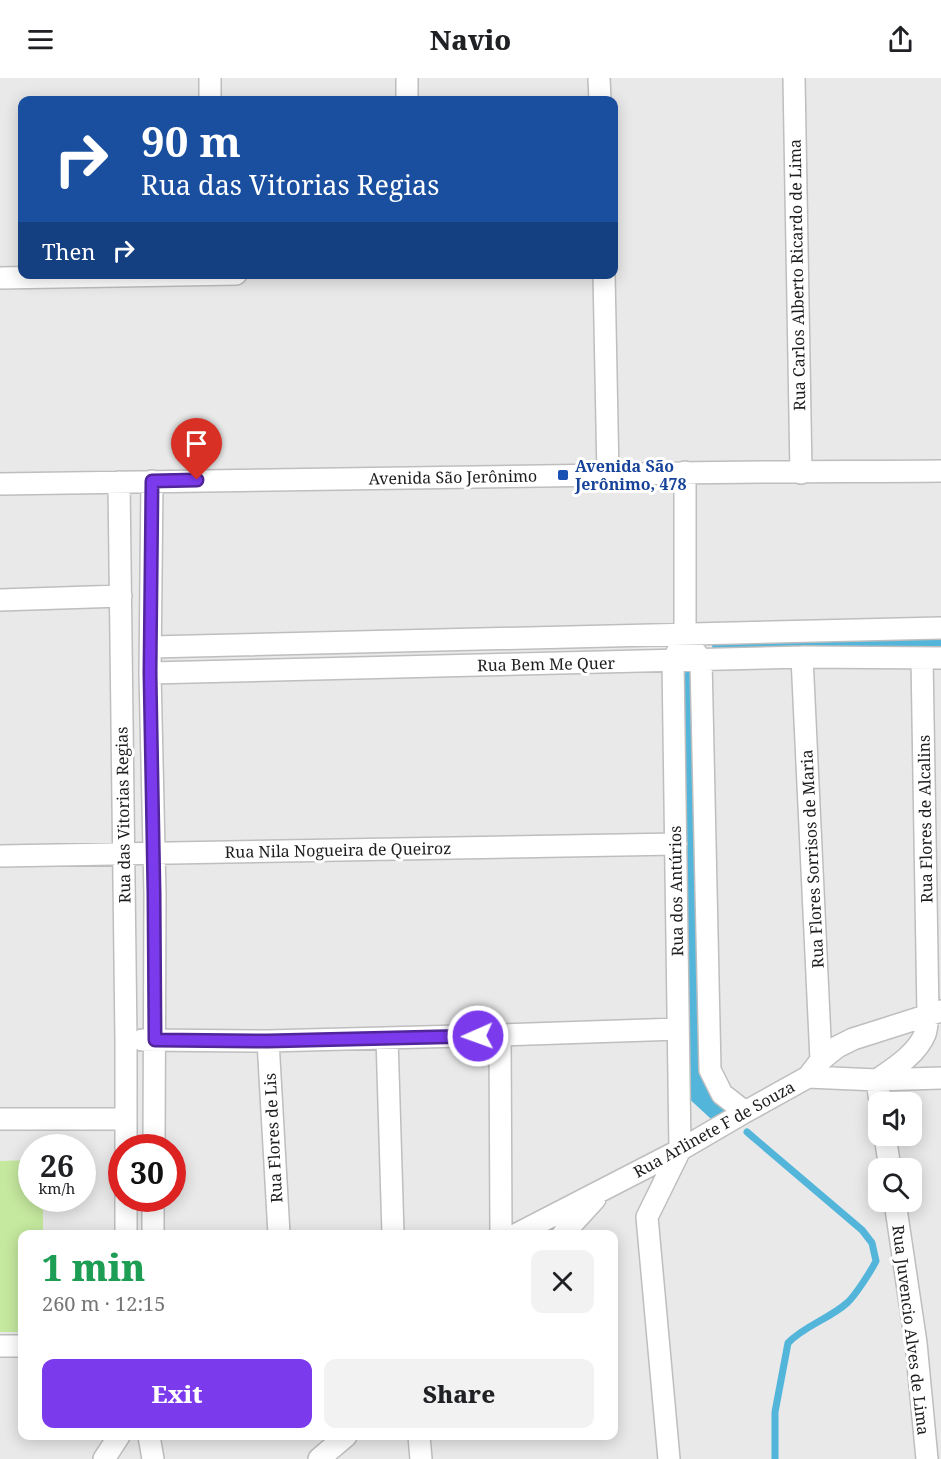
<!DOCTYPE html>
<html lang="en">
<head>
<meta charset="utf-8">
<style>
	:root { --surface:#fff; --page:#f2f2f2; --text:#202124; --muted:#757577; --accent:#7c3aed }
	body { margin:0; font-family:"Noto Serif",serif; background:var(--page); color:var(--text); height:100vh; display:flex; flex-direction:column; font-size:22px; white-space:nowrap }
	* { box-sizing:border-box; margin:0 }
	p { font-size:20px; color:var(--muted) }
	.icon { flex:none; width:33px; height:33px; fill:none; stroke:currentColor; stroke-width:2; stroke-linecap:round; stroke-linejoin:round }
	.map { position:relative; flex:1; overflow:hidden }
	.details { position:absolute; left:18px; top:1152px; width:600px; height:210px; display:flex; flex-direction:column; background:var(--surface); border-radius:12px; box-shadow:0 3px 15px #0003 }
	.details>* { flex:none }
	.hud { position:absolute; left:18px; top:18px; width:600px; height:183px; border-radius:12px; box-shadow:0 3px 15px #0003; background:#1a4fa0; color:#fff; overflow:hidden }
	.controls { position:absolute; left:868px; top:1014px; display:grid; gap:12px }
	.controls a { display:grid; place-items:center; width:54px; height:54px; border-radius:12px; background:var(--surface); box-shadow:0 3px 15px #0003; font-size:30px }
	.speed { position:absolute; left:18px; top:1056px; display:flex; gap:12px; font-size:30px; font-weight:700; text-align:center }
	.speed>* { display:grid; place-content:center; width:78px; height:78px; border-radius:50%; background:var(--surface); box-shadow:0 3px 15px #0003; line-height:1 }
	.speed small { font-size:15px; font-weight:400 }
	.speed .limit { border:9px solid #d22; background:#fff; color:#111 }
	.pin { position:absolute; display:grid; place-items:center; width:51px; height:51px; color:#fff; margin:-62px -26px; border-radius:50% 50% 50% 0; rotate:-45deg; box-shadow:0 0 6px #0007 }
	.pin .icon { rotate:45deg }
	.me { position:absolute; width:66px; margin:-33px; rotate:268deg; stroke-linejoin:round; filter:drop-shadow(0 0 4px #0008) }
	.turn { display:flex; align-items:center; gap:21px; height:126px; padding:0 24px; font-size:27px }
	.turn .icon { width:78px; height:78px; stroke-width:2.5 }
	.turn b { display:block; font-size:42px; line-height:51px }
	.then { display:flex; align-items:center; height:57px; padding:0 24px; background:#0003; gap:12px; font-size:22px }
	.round { display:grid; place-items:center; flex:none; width:63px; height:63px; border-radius:12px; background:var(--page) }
	.summary { display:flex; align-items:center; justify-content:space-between; height:102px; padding:0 24px }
	h1 { font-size:36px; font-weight:800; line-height:45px; color:#1e9e55 }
	.primary-button { display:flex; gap:12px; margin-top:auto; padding:12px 24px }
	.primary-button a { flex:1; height:69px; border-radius:12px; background:var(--accent); color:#fff; font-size:24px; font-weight:800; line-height:69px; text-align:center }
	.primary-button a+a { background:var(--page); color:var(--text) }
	header { display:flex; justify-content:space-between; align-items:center; height:78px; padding:0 24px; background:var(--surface); font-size:27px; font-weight:800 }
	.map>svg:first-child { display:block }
	.green { fill:#c5e99f }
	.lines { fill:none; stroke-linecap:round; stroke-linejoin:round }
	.stream { stroke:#52b5d9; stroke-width:7 }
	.canal { stroke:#52b5d9; stroke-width:24 }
	.street-casing { stroke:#bebebf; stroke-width:24 }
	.street { stroke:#fff; stroke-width:21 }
	.route-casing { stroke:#51269a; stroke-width:15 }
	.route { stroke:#7c3aed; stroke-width:10 }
	.transit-dot { fill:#1a4fb4; stroke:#fff; stroke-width:2 }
	.labels { text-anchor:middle; stroke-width:6; stroke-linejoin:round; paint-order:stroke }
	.street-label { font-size:16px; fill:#1d1d1d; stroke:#fff }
	.transit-label { font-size:16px; font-weight:bold; fill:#164399; stroke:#fff; text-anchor:start }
</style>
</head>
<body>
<header><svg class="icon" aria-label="menu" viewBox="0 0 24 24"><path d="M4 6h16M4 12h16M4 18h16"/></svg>Navio<svg class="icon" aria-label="share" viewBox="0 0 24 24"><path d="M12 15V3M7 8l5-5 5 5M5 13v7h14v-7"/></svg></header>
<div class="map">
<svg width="941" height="1381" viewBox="0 0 941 1381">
	<rect width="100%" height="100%" fill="#e9e9ea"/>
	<path class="green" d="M31,1082L32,1120L43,1121V1156H22V1254H0V1083Z"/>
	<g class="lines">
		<path class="stream" d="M747,1054L862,1152L872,1165L876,1183C871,1193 855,1218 847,1225C829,1241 804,1248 788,1265L775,1334V1381"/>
		<path class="canal" d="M724,566L941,561
			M688,606L694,1009L720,1033"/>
		<defs>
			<path id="street" d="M210,0V22
				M407,0V22
				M599,0L600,22
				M794,0L801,395
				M604,196L608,397
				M0,200L236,196
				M152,403L150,595L155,816L154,1070
				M119,404L126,962V1070
				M0,406L608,397C719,393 830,394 941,393
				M0,522L121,518
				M151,569L941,550
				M693,571L701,582L710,992L722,1016L745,1034
				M802,579L821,982
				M150,595L802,579L941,580
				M0,778L676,766
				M500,957L501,1156
				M387,960L393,1156
				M142,962L268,963L500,957L678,951
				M268,963L279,1156
				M808,999L877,1002L941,1000
				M880,1024L877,1002C894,990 916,977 925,956C927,951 927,943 928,937L922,580
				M0,1041H126
				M885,1058L890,1090
				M895,1124L916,1265L927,1381
				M126,1156V1120
				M153,1156V1120
				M517,1156L680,1072L745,1034L808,999L821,982L837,969L853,961L872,955L941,933
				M563,1156L595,1121
				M0,1268H22
				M149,1358L153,1381
				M419,1358L421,1381
				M104,1381L119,1358
				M319,1381L346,1358
				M669,1381L647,1139L680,1072L673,583L685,557V394"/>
		</defs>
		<use href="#street" class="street-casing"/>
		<use href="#street" class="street"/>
	</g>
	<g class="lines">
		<defs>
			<path id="route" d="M197,402L152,403L150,595L154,816L155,962L268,963L478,958"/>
		</defs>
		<use href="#route" class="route-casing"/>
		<use href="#route" class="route"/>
	</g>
	<rect class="transit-dot" x="557" y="391" width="12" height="12" rx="3"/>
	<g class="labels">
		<g class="street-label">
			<text transform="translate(797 197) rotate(-91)" y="6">Rua Carlos Alberto Ricardo de Lima</text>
			<text transform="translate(453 399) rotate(-1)" y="6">Avenida São Jerônimo</text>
			<text transform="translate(546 586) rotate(-1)" y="6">Rua Bem Me Quer</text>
			<text transform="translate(123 737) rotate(-91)" y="6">Rua das Vitorias Regias</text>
			<text transform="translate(925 741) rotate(-91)" y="6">Rua Flores de Alcalins</text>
			<text transform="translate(338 772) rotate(-1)" y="6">Rua Nila Nogueira de Queiroz</text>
			<text transform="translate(812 781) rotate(-93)" y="6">Rua Flores Sorrisos de Maria</text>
			<text transform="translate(676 813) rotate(-91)" y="6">Rua dos Antúrios</text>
			<text transform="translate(714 1051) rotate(-29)" y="6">Rua Arlinete F de Souza</text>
			<text transform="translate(273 1060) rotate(-93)" y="6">Rua Flores de Lis</text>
			<text transform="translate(911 1252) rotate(83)" y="6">Rua Juvencio Alves de Lima</text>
		</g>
		<g class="transit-label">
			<text x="575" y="394">Avenida São<tspan x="575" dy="18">Jerônimo, 478</tspan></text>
		</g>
	</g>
</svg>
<div class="controls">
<a><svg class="icon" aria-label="sound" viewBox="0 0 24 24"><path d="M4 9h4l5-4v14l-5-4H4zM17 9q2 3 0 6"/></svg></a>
<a><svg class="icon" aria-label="search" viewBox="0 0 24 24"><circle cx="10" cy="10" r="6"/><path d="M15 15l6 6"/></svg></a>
</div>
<div class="speed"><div>26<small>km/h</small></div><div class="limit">30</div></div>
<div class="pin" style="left:197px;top:402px;background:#d93025"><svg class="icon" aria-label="arrive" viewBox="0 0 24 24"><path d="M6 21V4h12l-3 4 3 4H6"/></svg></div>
<svg class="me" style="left:478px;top:958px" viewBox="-20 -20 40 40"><circle r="17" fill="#7c3aed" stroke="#fff" stroke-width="3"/><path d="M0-11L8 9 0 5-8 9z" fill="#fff"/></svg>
<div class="hud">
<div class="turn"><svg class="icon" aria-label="right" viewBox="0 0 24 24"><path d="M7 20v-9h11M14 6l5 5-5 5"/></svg><div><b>90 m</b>Rua das Vitorias Regias</div></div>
<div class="then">Then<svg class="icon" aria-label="right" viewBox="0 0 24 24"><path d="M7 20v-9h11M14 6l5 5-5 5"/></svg></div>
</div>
<section class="details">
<div class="summary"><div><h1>1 min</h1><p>260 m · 12:15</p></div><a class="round"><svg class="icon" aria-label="close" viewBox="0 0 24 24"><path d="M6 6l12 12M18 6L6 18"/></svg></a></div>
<div class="primary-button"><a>Exit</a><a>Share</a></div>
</section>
</div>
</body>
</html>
